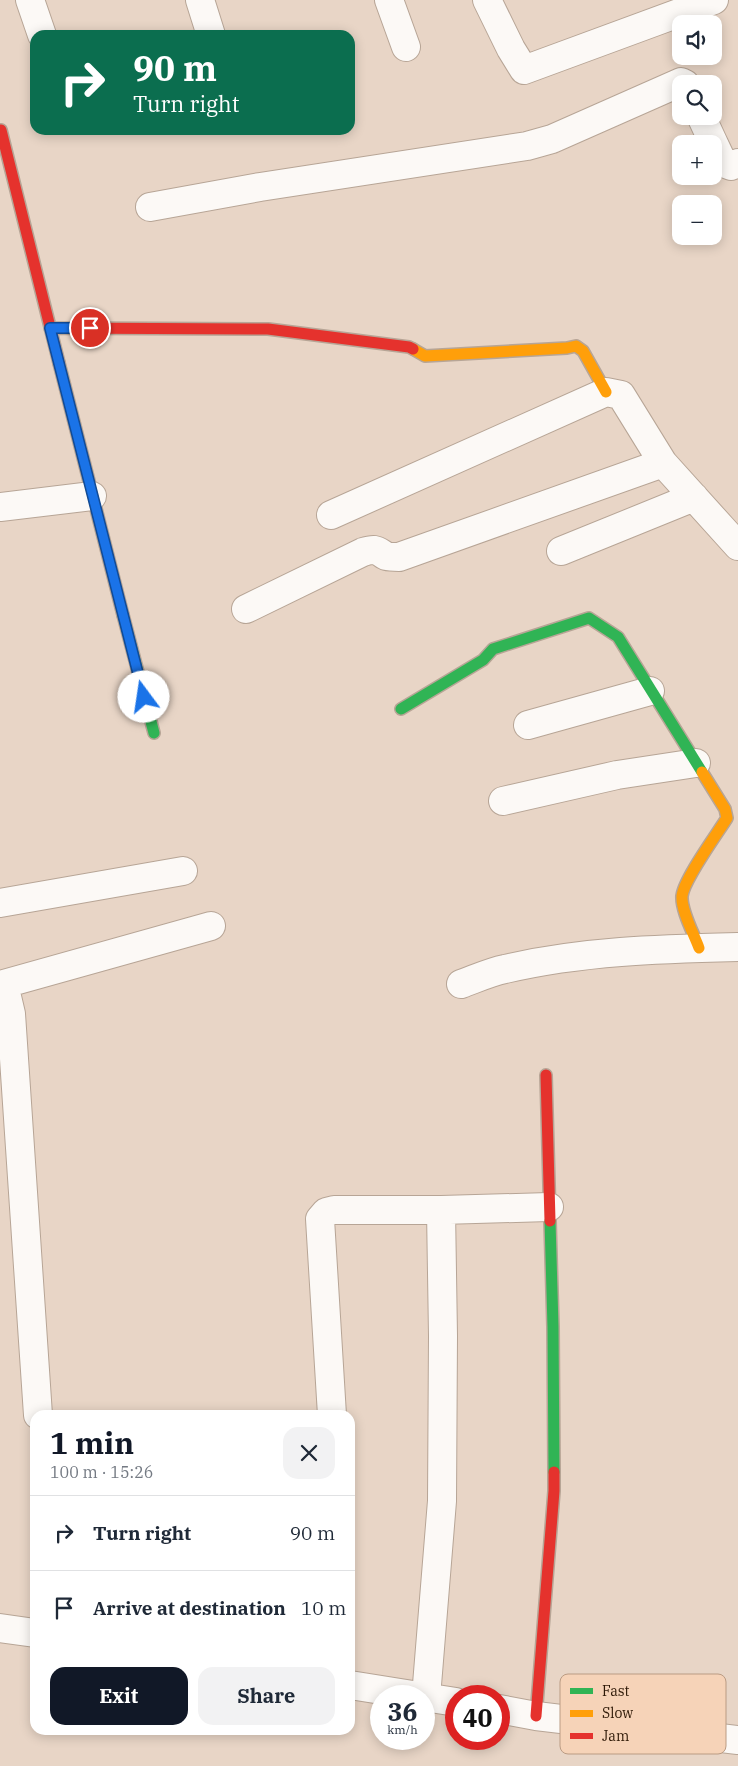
<!DOCTYPE html>
<html lang="en">
<head>
<meta charset="utf-8">
<style>
	:root { --surface:#fff; --page:#f2f2f3; --text:#1f2937; --muted:#747a83; --line:#e0e1e3; --accent:#111827 }
	body { margin:0; font-family:"IBM Plex Serif",serif; background:var(--page); color:var(--text); height:100vh; display:flex; flex-direction:column; font-size:19px; white-space:nowrap }
	* { box-sizing:border-box; margin:0 }
	p { font-size:16px; color:var(--muted) }
	.icon { flex:none; width:28px; height:28px; fill:none; stroke:currentColor; stroke-width:2; stroke-linecap:round; stroke-linejoin:round }
	.map { position:relative; flex:1; overflow:hidden }
	.drawer { position:absolute; left:30px; top:1410px; width:325px; height:325px; display:flex; flex-direction:column; background:var(--surface); border-radius:15px; box-shadow:0 2px 12px #0003 }
	.drawer>* { flex:none }
	.hud { position:absolute; left:30px; top:30px; width:325px; height:105px; border-radius:15px; box-shadow:0 2px 12px #0003; background:#0b6e4f; color:#fff; overflow:hidden }
	.tools { position:absolute; left:672px; top:15px; display:grid; gap:10px }
	.tools a { display:grid; place-items:center; width:50px; height:50px; border-radius:10px; background:var(--surface); box-shadow:0 2px 12px #0003; font-size:25px }
	.speed { position:absolute; left:370px; top:1685px; display:flex; gap:10px; font-size:25px; font-weight:700; text-align:center }
	.speed>* { display:grid; place-content:center; width:65px; height:65px; border-radius:50%; background:var(--surface); box-shadow:0 2px 12px #0003; line-height:1 }
	.speed small { font-size:12px; font-weight:400 }
	.speed .limit { border:8px solid #d22; background:#fff; color:#111 }
	.pin { position:absolute; display:grid; place-items:center; width:42px; height:42px; color:#fff; margin:-21px; border:2px solid #fff; border-radius:50%; box-shadow:0 1px 5px #0007 }
	.me { position:absolute; width:55px; margin:-28px; rotate:346deg; stroke-linejoin:round; filter:drop-shadow(0 0 4px #0008) }
	.turn { display:flex; align-items:center; gap:18px; height:105px; padding:0 20px; font-size:22px }
	.turn .icon { width:65px; height:65px; stroke-width:2.5 }
	.turn b { display:block; font-size:35px; line-height:42px }
	.round { display:grid; place-items:center; flex:none; width:52px; height:52px; border-radius:15px; background:var(--page) }
	.head { display:flex; align-items:center; justify-content:space-between; height:85px; padding:0 20px }
	h1 { font-size:30px; font-weight:700; line-height:38px; color:var(--accent) }
	.button { display:flex; gap:10px; margin-top:auto; padding:10px 20px }
	.button a { flex:1; height:58px; border-radius:15px; background:var(--accent); color:#fff; font-size:20px; font-weight:700; line-height:58px; text-align:center }
	.button a+a { background:var(--page); color:var(--text) }
	ul { padding:0; list-style:none }
	li { display:flex; align-items:center; gap:15px; height:75px; padding:0 20px; border-top:1px solid var(--line) }
	li div { flex:1 }
	li b { display:block; font-size:19px }
	li em { font-style:normal }
	.map>svg:first-child { display:block }
	.lines { fill:none; stroke-linecap:round; stroke-linejoin:round }
	.street-casing { stroke:#b7a596; stroke-width:30 }
	.fast-casing { stroke:#b7a596; stroke-width:14 }
	.slow-casing { stroke:#b7a596; stroke-width:14 }
	.jam-casing { stroke:#b7a596; stroke-width:14 }
	.street { stroke:#fcf9f6; stroke-width:28 }
	.fast { stroke:#30b455; stroke-width:11 }
	.slow { stroke:#ff9f0a; stroke-width:11 }
	.jam { stroke:#e5322d; stroke-width:11 }
	.route-casing { stroke:#114b97; stroke-width:12 }
	.route { stroke:#1a73e8; stroke-width:9 }
	.key { fill:#f6d3b8; stroke:#ba9b83; stroke-width:1 }
	.key-label { font-size:14px; fill:#2d1806 }
</style>
</head>
<body>
<div class="map">
<svg width="738" height="1766" viewBox="0 0 738 1766">
	<rect width="100%" height="100%" fill="#e8d5c6"/>
	<g class="lines">
		<defs>
			<path id="street" d="M30,0L42,35
				M200,0L211,35
				M389,0L406,47
				M487,0L511,49L524,70L714,0
				M701,116L714,144
				M714,144L723,163L731,166L738,163
				M150,207L260,187L527,146L552,139L681,82L685,84
				M0,507L92,496
				M331,515L606,392L621,395L663,463
				M561,551L694,497
				M246,609L363,552C376,548 376,550 386,556C390,557 395,557 399,557L663,463L738,546
				M528,725L650,691
				M503,801L617,775L696,763
				M0,903L183,871
				M4,984L11,1014L38,1415
				M461,984C475,979 490,972 505,969C582,951 659,949 738,947
				M0,985L211,926
				M332,1415L320,1219L326,1212L334,1210H441L549,1207
				M0,1628L35,1633
				M350,1685L419,1696
				M424,1697L456,1702
				M426,1697L442,1501L443,1336L441,1210
				M499,1709L536,1716L738,1740"/>
			<path id="fast" d="M123,615L154,733
				M401,709L483,660L493,649L589,618L618,637L702,772
				M550,1221L553,1327L554,1472"/>
			<path id="slow" d="M413,349L425,356L567,348L576,346L583,351L606,392
				M59,363L123,615
				M699,948C694,934 681,911 682,896C684,879 717,834 727,818L725,809L702,772"/>
			<path id="jam" d="M1,130L59,363
				M50,328L268,329L409,347L413,349
				M546,1075L550,1221
				M536,1716L554,1491V1472"/>
		</defs>
		<use href="#street" class="street-casing"/>
		<use href="#fast" class="fast-casing"/>
		<use href="#slow" class="slow-casing"/>
		<use href="#jam" class="jam-casing"/>
		<use href="#street" class="street"/>
		<use href="#fast" class="fast"/>
		<use href="#slow" class="slow"/>
		<use href="#jam" class="jam"/>
	</g>
	<g class="lines">
		<defs>
			<path id="route" d="M90,328H50L144,697"/>
		</defs>
		<use href="#route" class="route-casing"/>
		<use href="#route" class="route"/>
	</g>
	<rect x="560" y="1674" width="166" height="80" rx="8" class="key"/>
	<rect x="570" y="1688" width="23" height="6" fill="#30b455"/>
	<rect x="570" y="1710" width="23" height="7" fill="#ff9f0a"/>
	<rect x="570" y="1733" width="23" height="6" fill="#e5322d"/>
	<g class="key-label">
		<text x="602" y="1696">Fast</text>
		<text x="602" y="1718">Slow</text>
		<text x="602" y="1741">Jam</text>
	</g>
</svg>
<div class="tools">
<a><svg class="icon" aria-label="sound" viewBox="0 0 24 24"><path d="M4 9h4l5-4v14l-5-4H4zM17 9q2 3 0 6"/></svg></a>
<a><svg class="icon" aria-label="search" viewBox="0 0 24 24"><circle cx="10" cy="10" r="6"/><path d="M15 15l6 6"/></svg></a>
<a>+</a>
<a>−</a>
</div>
<div class="speed"><div>36<small>km/h</small></div><div class="limit">40</div></div>
<div class="pin" style="left:90px;top:328px;background:#d93025"><svg class="icon" aria-label="arrive" viewBox="0 0 24 24"><path d="M6 21V4h12l-3 4 3 4H6"/></svg></div>
<svg class="me" style="left:144px;top:697px" viewBox="-20 -20 40 40"><circle r="19" fill="#fff"/><path d="M0-13L10 11 0 6-10 11z" fill="#1a73e8"/></svg>
<div class="hud">
<div class="turn"><svg class="icon" aria-label="right" viewBox="0 0 24 24"><path d="M7 20v-9h11M14 6l5 5-5 5"/></svg><div><b>90 m</b>Turn right</div></div>
</div>
<section class="drawer">
<div class="head"><div><h1>1 min</h1><p>100 m · 15:26</p></div><a class="round"><svg class="icon" aria-label="close" viewBox="0 0 24 24"><path d="M6 6l12 12M18 6L6 18"/></svg></a></div>
<ul>
<li><svg class="icon" aria-label="right" viewBox="0 0 24 24"><path d="M7 20v-9h11M14 6l5 5-5 5"/></svg><div><b>Turn right</b></div><em>90 m</em></li>
<li><svg class="icon" aria-label="arrive" viewBox="0 0 24 24"><path d="M6 21V4h12l-3 4 3 4H6"/></svg><div><b>Arrive at destination</b></div><em>10 m</em></li>
</ul>
<div class="button"><a>Exit</a><a>Share</a></div>
</section>
</div>
</body>
</html>
